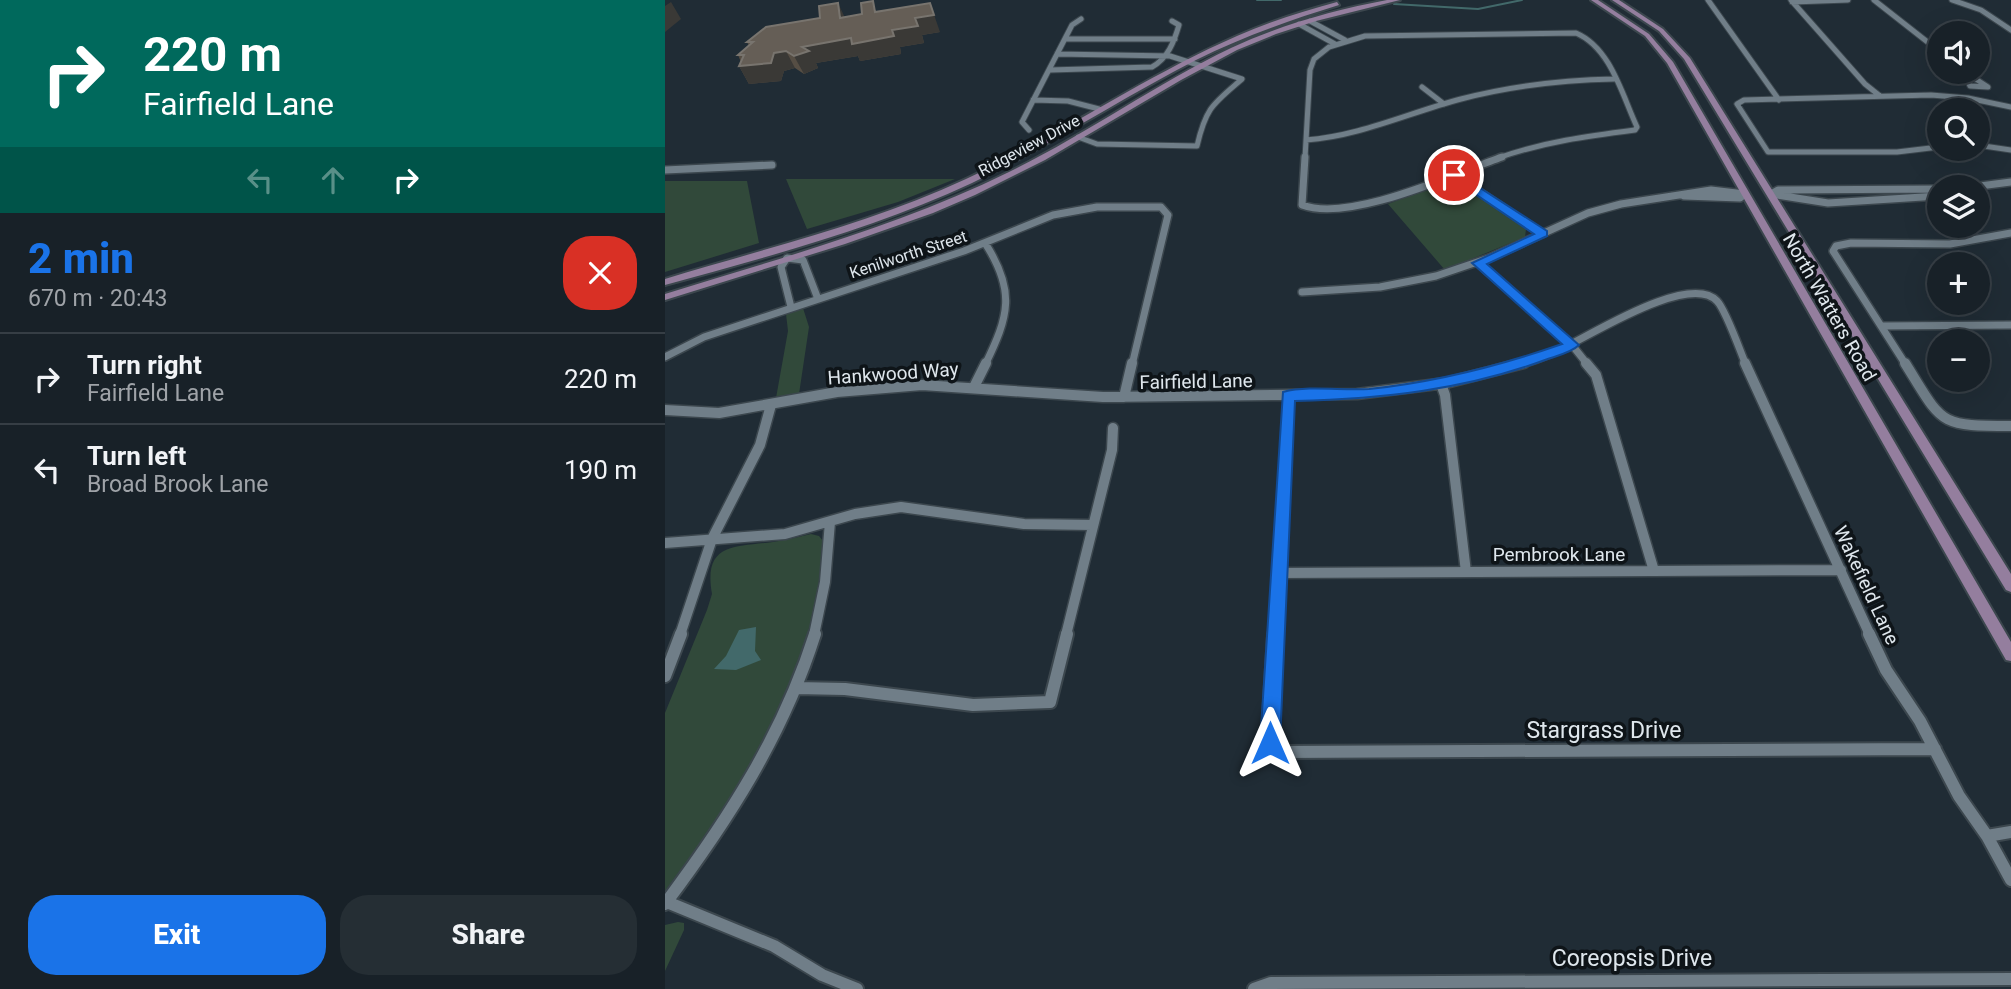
<!DOCTYPE html>
<html lang="en">
<head>
<meta charset="utf-8">
<style>
	:root { --surface:#182128; --page:#252e34; --text:#f1f3f6; --muted:#9fa3a8; --line:#363e45; --accent:#1a73e8 }
	body { margin:0; font-family:Roboto,sans-serif; background:var(--page); color:var(--text); height:100vh; display:flex; flex-direction:column; font-size:26px; white-space:nowrap }
	* { box-sizing:border-box; margin:0 }
	p { font-size:23px; color:var(--muted) }
	.icon { flex:none; width:38px; height:38px; fill:none; stroke:currentColor; stroke-width:2; stroke-linecap:round; stroke-linejoin:round }
	.map { position:relative; flex:1; overflow:hidden }
	.sheet { display:flex; flex-direction:column; background:var(--surface); width:665px }
	.sheet>* { flex:none }
	.top-card { background:#00695c; color:#fff; overflow:hidden }
	.buttons { position:absolute; left:1262px; top:21px; display:grid; gap:14px }
	.buttons a { display:grid; place-items:center; width:63px; height:63px; border-radius:50%; background:var(--surface); box-shadow:0 7px 28px #0002,0 0 0 2px var(--line); font-size:35px }
	.pin { position:absolute; display:grid; place-items:center; width:60px; height:60px; color:#fff; margin:-30px; border:4px solid #fff; border-radius:50%; box-shadow:0 2px 7px #0007 }
	.me { position:absolute; width:77px; margin:-38px; rotate:0deg; stroke-linejoin:round; filter:drop-shadow(0 0 5px #0008) }
	.turn { display:flex; align-items:center; gap:24px; height:147px; padding:0 28px; font-size:32px }
	.turn .icon { width:91px; height:91px; stroke-width:2.5 }
	.turn b { display:block; font-size:49px; line-height:60px }
	.lanes { display:flex; align-items:center; height:66px; padding:0 28px; background:#0003; justify-content:center; gap:35px; direction:ltr }
	.lanes .off { opacity:.35 }
	.round { display:grid; place-items:center; flex:none; width:74px; height:74px; border-radius:28px; background:var(--page) }
	.head { display:flex; align-items:center; justify-content:space-between; height:119px; padding:0 28px }
	h1 { font-size:42px; font-weight:800; line-height:52px; color:var(--accent) }
	.button { display:flex; gap:14px; margin-top:auto; padding:14px 28px }
	.button a { flex:1; height:80px; border-radius:28px; background:var(--accent); color:#fff; font-size:28px; font-weight:800; line-height:80px; text-align:center }
	.button a+a { background:var(--page); color:var(--text) }
	ul { padding:0; list-style:none }
	li { display:flex; align-items:center; gap:21px; height:91px; padding:0 28px; border-top:2px solid var(--line) }
	li div { flex:1 }
	li b { display:block; font-size:26px }
	li em { font-style:normal }
	main { display:flex; flex:1; min-height:0 }
	.map>svg:first-child { display:block }
	.green { fill:#31493a }
	.water { fill:#42696a }
	.lines { fill:none; stroke-linecap:round; stroke-linejoin:round }
	.stream { stroke:#42696a; stroke-width:2 }
	.street-far3-casing { stroke:#3c474e; stroke-width:7 }
	.street-far2-casing { stroke:#3c474e; stroke-width:10 }
	.street-far1-casing { stroke:#3c474e; stroke-width:13 }
	.street-casing { stroke:#3c474e; stroke-width:16 }
	.secondary-casing { stroke:#3c474e; stroke-width:4 }
	.street-far3 { stroke:#707e88; stroke-width:5 }
	.street-far2 { stroke:#707e88; stroke-width:7 }
	.street-far1 { stroke:#707e88; stroke-width:10 }
	.street { stroke:#707e88; stroke-width:12 }
	.secondary { fill:#947e9e; fill-rule:evenodd }
	.wall { fill:#564e44 }
	.shaded-wall { fill:#3a3936 }
	.building { fill:#655e56; stroke:#78746e; stroke-width:2 }
	.route { fill:#1a73e8; stroke:#114b97; stroke-width:2 }
	.labels { text-anchor:middle; stroke-width:7; stroke-linejoin:round; paint-order:stroke }
	.far-street-label { font-size:16px; fill:#dfe7ed; stroke:#0e1418 }
	.street-label { font-size:19px; fill:#dfe7ed; stroke:#0e1418 }
	.near-street-label { font-size:23px; fill:#dfe7ed; stroke:#0e1418 }
</style>
</head>
<body>
<main>
<section class="sheet">
<div class="top-card">
<div class="turn"><svg class="icon" aria-label="right" viewBox="0 0 24 24"><path d="M7 20v-9h11M14 6l5 5-5 5"/></svg><div><b>220 m</b>Fairfield Lane</div></div>
<div class="lanes"><svg class="icon off" aria-label="left" viewBox="0 0 24 24"><path d="M17 20v-9H6M10 6l-5 5 5 5"/></svg><svg class="icon off" aria-label="ahead" viewBox="0 0 24 24"><path d="M12 20V5M6 11l6-6 6 6"/></svg><svg class="icon" aria-label="right" viewBox="0 0 24 24"><path d="M7 20v-9h11M14 6l5 5-5 5"/></svg></div>
</div>
<div class="head"><div><h1>2 min</h1><p>670 m · 20:43</p></div><a class="round" style="background:#d93025;color:#fff"><svg class="icon" aria-label="close" viewBox="0 0 24 24"><path d="M6 6l12 12M18 6L6 18"/></svg></a></div>
<ul>
<li><svg class="icon" aria-label="right" viewBox="0 0 24 24"><path d="M7 20v-9h11M14 6l5 5-5 5"/></svg><div><b>Turn right</b><p>Fairfield Lane</p></div><em>220 m</em></li>
<li><svg class="icon" aria-label="left" viewBox="0 0 24 24"><path d="M17 20v-9H6M10 6l-5 5 5 5"/></svg><div><b>Turn left</b><p>Broad Brook Lane</p></div><em>190 m</em></li>
</ul>
<div class="button"><a>Exit</a><a>Share</a></div>
</section>
<div class="map">
<svg width="1346" height="989" viewBox="0 0 1346 989">
	<rect width="100%" height="100%" fill="#202c35"/>
	<path class="green" d="M121,179H290L233,202L142,229Z
		M789,179L861,229L860,237L780,270L723,204Z
		M0,181H82L94,243L0,272Z
		M138,308L144,327L134,394L111,398L123,331L121,314Z
		M146,534L154,536L158,541C156,561 155,581 151,600C131,707 64,806 0,891V713L42,610L47,594C38,543 69,547 108,542C121,540 133,537 146,534Z
		M13,922L19,923V930L0,971V925Z"/>
	<path class="water" d="M91,627L90,651L96,660L71,670L49,669L61,656L74,630Z"/>
	<g class="lines">
		<path class="stream" d="M592,0H616
			M729,4L813,9L857,0"/>
		<defs>
			<path id="street-far3" d="M1043,0L1114,100
				M1126,0L1200,84L1215,96
				M1209,0L1274,51
				M1287,0L1316,10L1346,30
				M1127,2L1183,0
				M645,21L680,40
				M634,24L670,44
				M400,39H510
				M392,54L505,56L577,79C548,104 541,107 532,146L432,144L413,137
				M385,70L487,67C503,58 509,42 514,25L507,21
				M1299,72L1305,86L1323,87L1300,72
				M757,87L779,104
				M368,100L403,101L434,109
				M364,130L357,122L407,25L416,19
				M641,140C695,136 743,113 796,99C846,86 897,80 949,79
				M1312,145L1346,150
				M1274,147L1232,152H1103L1072,104L1079,100L1266,95L1303,98L1346,107
				M640,158L645,70L649,59L664,47L700,36L911,33C946,48 957,95 972,127L970,130C923,136 878,142 833,158"/>
			<path id="street-far2" d="M640,157L637,205C685,223 789,174 837,157
				M0,170L107,165
				M789,175L877,234
				M1307,187L1346,182
				M1106,194L1163,203L1274,196
				M1106,194L1113,190L1274,189
				M1019,196L1075,198L1080,194
				M320,243C351,291 344,316 320,365
				M813,263L907,345L923,365
				M637,292L715,287L771,276L824,258L923,213L956,204L1046,190L1080,194
				M126,307L116,267L122,258L138,260L153,299
				M1216,326L1346,325
				M0,357L39,337L299,251L388,215L432,207H496L503,215L467,365
				M854,365C871,360 888,354 904,345C931,332 1025,273 1052,301C1061,310 1075,351 1081,365
				M1241,365L1168,251L1171,246L1186,243L1285,244L1346,233"/>
			<path id="street-far1" d="M921,363L931,375L989,571
				M1080,363L1205,635
				M1240,363C1278,424 1272,426 1346,426
				M776,384L780,395L801,572
				M310,385L321,363
				M459,397L467,363
				M0,410L54,413L172,392L257,385L438,397L692,394L781,383L859,363
				M0,543L120,534L190,514L236,507L359,524L428,525
				M613,573L1176,570
				M15,635L47,539L95,445L106,405
				M149,635L160,582L165,522
				M401,635L447,450L448,428
				M609,635L624,396"/>
			<path id="street" d="M609,634L603,735L608,749L615,752L1270,749
				M1204,634L1221,670L1255,721L1294,796L1322,836L1346,880
				M0,676L16,634
				M131,688L180,689L308,705L385,702L402,634
				M1322,836L1346,832
				M2,902L109,946L157,975L192,989
				M0,904C63,820 118,735 150,634
				M589,989L606,983L1346,979"/>
			<path id="secondary" d="M722,0H735L651,21L611,34L572,50L516,80L380,160L310,195L268,213L180,244L0,300V294C116,258 234,226 344,172C420,135 489,85 566,48C615,25 669,10 722,0Z
				M926,0H933L984,34L1008,62L1346,642V661L1341,660L1002,63L980,36Z
				M947,0H954L998,29L1025,58L1346,574V592L1341,590L1019,59L994,31Z
				M672,2L674,5C625,20 577,37 531,60C455,99 384,146 307,183C210,228 103,257 0,285V279C101,248 205,224 301,179C394,136 478,77 572,36C604,22 638,11 672,2Z"/>
		</defs>
		<use href="#street-far3" class="street-far3-casing"/>
		<use href="#street-far2" class="street-far2-casing"/>
		<use href="#street-far1" class="street-far1-casing"/>
		<use href="#street" class="street-casing"/>
		<use href="#secondary" class="secondary-casing"/>
		<use href="#street-far3" class="street-far3"/>
		<use href="#street-far2" class="street-far2"/>
		<use href="#street-far1" class="street-far1"/>
		<use href="#street" class="street"/>
		<use href="#secondary" class="secondary"/>
	</g>
	<path class="wall" d="M212,12L275,32L257,35L259,43L235,47L236,54L195,61L193,56L151,63L153,68L139,74L130,68L119,71L116,81L84,84L74,66L76,62L73,55L84,46L82,42L179,17Z"/>
	<path class="shaded-wall" d="M6,2L16,19L0,32V6Z
		M173,3L181,20L175,18Z
		M265,3L275,32L257,35L259,43L235,47L236,54L195,61L193,56L151,63L153,68L139,74L129,56L137,47L227,30L250,18Z
		M121,51L130,68L119,71L116,81L84,84L74,66L109,53Z"/>
	<path class="building" d="M208,1L210,12L265,3L269,15L250,18L253,26L227,30L229,36L187,44L186,38L137,47L144,51L129,56L121,51L109,53L106,63L74,66L79,55H73L88,42H82L101,27L155,18L154,6L173,3L175,18L197,14L196,3Z"/>
	<path class="route" d="M785,173H792L882,231V236L822,264L914,345C906,353 891,356 880,360C799,390 716,399 630,401L615,743L612,749L605,752L598,749L595,743L618,392C645,385 677,391 704,389C771,382 834,366 897,344L807,263L869,234L785,177Z"/>
	<g class="labels">
		<g class="far-street-label">
			<text transform="translate(364 145) rotate(-28)" y="6">Ridgeview Drive</text>
			<text transform="translate(243 254) rotate(-18)" y="6">Kenilworth Street</text>
		</g>
		<g class="street-label">
			<text transform="translate(1165 307) rotate(60)" y="7">North Watters Road</text>
			<text transform="translate(228 373) rotate(-4)" y="7">Hankwood Way</text>
			<text transform="translate(531 381) rotate(-1)" y="7">Fairfield Lane</text>
			<text x="894" y="561">Pembrook Lane</text>
			<text transform="translate(1202 585) rotate(65)" y="7">Wakefield Lane</text>
		</g>
		<g class="near-street-label">
			<text x="939" y="738">Stargrass Drive</text>
			<text x="967" y="966">Coreopsis Drive</text>
		</g>
	</g>
</svg>
<div class="buttons">
<a><svg class="icon" aria-label="sound" viewBox="0 0 24 24"><path d="M4 9h4l5-4v14l-5-4H4zM17 9q2 3 0 6"/></svg></a>
<a><svg class="icon" aria-label="search" viewBox="0 0 24 24"><circle cx="10" cy="10" r="6"/><path d="M15 15l6 6"/></svg></a>
<a><svg class="icon" aria-label="layers" viewBox="0 0 24 24"><path d="M12 4l9 5-9 5-9-5zM3 14l9 5 9-5"/></svg></a>
<a>+</a>
<a>−</a>
</div>
<div class="pin" style="left:789px;top:175px;background:#d93025"><svg class="icon" aria-label="arrive" viewBox="0 0 24 24"><path d="M6 21V4h12l-3 4 3 4H6"/></svg></div>
<svg class="me" style="left:605px;top:743px" viewBox="-20 -20 40 40"><path d="M0-17L14 15 0 8-14 15z" fill="#1a73e8" stroke="#fff" stroke-width="4"/></svg>
</div>
</main>
</body>
</html>
